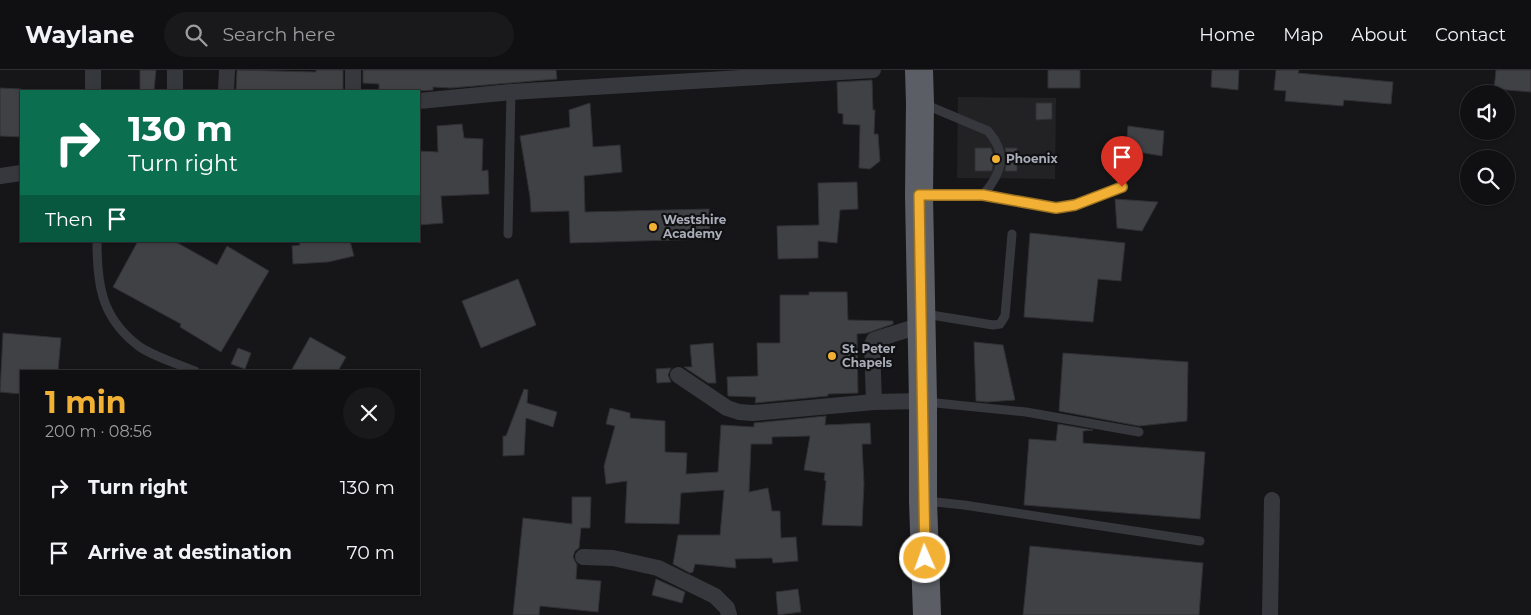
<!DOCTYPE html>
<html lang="en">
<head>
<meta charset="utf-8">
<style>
	:root { --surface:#101012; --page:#19191b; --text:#f1f3f6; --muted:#9c9d9f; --line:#303032; --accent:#f2b134 }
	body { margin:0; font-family:Montserrat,sans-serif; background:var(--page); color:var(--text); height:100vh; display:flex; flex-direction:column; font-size:19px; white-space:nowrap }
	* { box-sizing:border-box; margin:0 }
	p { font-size:16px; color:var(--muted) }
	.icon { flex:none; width:28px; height:28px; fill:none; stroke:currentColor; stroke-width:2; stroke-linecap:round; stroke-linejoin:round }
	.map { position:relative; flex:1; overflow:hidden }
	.panel { position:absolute; left:20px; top:300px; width:400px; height:225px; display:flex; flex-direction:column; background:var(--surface); border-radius:0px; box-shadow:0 1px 4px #0004,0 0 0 1px var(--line) }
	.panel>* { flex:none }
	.guide { position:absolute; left:20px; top:20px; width:400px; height:152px; border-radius:0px; box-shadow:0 1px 4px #0004,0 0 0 1px var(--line); background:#0b6e4f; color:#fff; overflow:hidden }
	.tools { position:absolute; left:1460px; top:15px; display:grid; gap:10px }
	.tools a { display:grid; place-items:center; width:55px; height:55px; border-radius:50%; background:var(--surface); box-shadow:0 1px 4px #0004,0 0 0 1px var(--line); font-size:25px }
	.pin { position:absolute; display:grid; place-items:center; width:42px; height:42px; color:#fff; margin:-51px -21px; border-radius:50% 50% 50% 0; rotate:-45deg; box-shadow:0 0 5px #0007 }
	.pin .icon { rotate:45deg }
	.me { position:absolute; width:55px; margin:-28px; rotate:358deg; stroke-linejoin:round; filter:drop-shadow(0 0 4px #0008) }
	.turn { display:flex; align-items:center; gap:18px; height:105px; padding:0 25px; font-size:22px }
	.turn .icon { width:65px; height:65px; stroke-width:2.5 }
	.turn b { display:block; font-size:35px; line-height:42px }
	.then { display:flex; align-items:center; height:48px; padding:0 25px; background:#0003; gap:10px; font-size:19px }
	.round { display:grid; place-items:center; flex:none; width:52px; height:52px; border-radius:26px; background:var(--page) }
	.summary { display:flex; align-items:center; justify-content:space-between; height:85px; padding:0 25px }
	h1 { font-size:30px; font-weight:700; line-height:38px; color:var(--accent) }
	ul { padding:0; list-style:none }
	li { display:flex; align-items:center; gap:15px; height:65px; padding:0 25px }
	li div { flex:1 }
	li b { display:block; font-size:19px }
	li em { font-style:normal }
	header { display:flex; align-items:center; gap:30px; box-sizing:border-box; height:70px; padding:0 25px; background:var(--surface); border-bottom:1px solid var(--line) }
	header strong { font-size:24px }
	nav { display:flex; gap:28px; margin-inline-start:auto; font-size:18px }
	.search { width:350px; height:45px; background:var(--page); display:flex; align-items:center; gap:12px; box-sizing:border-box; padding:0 18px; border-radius:28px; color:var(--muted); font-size:19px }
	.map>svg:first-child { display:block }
	.built { fill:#222225 }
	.building { fill:#404145; stroke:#303034 }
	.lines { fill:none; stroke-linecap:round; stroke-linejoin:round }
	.service { stroke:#37383d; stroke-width:9 }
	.minor { stroke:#37383d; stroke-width:16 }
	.trunk { stroke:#5b5e65; stroke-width:28 }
	.route-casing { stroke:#9d7322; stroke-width:12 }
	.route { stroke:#f2b134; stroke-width:9 }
	.poi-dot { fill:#f2b134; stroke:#111113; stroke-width:2 }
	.labels { text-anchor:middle; stroke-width:4.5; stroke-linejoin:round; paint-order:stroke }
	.poi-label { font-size:12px; font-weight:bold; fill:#a8adb8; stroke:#111113; text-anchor:start }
</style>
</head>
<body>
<header>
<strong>Waylane</strong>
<div class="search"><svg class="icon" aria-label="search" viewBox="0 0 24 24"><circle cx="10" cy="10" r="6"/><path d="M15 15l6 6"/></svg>Search here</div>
<nav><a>Home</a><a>Map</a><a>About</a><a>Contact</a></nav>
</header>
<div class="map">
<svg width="1531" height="545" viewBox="0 0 1531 545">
	<rect width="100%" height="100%" fill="#161618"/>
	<path class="built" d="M958,27L1056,28L1055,109L957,108Z"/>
	<path class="building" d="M140,0H156L154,21H140Z
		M237,0L316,2V0H343V21H236Z
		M363,0H556L557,9L451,18L433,17V20L417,21H379V14L363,13Z
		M1048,0H1080V18H1048Z
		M1212,0H1239L1238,20L1211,17Z
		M1276,0H1299L1298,3L1393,12L1391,34L1344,30L1343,36L1285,31L1286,21L1274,20Z
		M1496,0H1531V22L1494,19Z
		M872,10L873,40H875L874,64H878L880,91L870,99L859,98L860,55L843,54V44L838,43L837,12Z
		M0,18L21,19V67L0,66Z
		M590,33L593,77L620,75L622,102L584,106L585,142L709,139L710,169L570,173L569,141L531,142L530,127L520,66L570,57L569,40Z
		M1036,33H1052V49L1036,50Z
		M462,54L464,68L483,69L482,101L488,100L489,124L441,126L443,153L419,155V81L438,82L437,56Z
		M1128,56L1164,61L1162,86L1126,80Z
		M975,78H991L994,87L992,101H975Z
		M1005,78H1017V101H1005L1007,86Z
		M857,112L858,139L840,140L837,173L818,171V188L778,189L777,156L819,155L818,113Z
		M1115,129L1158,132L1142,161L1117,158Z
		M1030,163L1125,173L1121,211L1098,209L1093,252L1024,247Z
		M138,171H174L217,195L227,176L269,201L221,282L180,257L181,254L113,217Z
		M299,171H350L354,186L328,192L293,194L292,176L300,175Z
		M518,209L536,255L481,278L462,231Z
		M809,222H847L848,250L893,251V254L867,263L857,264L858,323L828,324V326L755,333L756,327L728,326L727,307L758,306L757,273H780V225H809Z
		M3,263L61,268L58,301H21V324L0,322Z
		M310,267L346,287L338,301H291Z
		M974,272L1003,275L1015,330L987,332L976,331Z
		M713,273L716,313H708L684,297H692L690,275Z
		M238,278L251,283L245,299L231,294Z
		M1063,283L1188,292L1187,351L1139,356L1059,341Z
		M671,298L668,305L671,312L657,313L656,299Z
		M524,319L528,320L527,333L557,342L553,357L526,348L524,385L503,386V366H506Z
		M610,338L630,343V348L665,351V382L687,383L686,404L718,402L721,355L754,357V353L826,346L825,355L870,353L871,374H862L864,414L862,456L822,455L826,411L824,410L825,403L804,400L810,366L772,367V374H751L749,422L768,418L772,441H780L781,468L796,467L798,491L773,493L772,488L735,489L736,498L695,494L693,502L690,503L673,494L678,465H720L724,420L681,423L679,454L625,453L627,411L606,414L604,396L615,356L606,354Z
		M1058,354L1093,360L1083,361V373L1205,382L1200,449L1024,435L1029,369L1056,371Z
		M572,427H591L590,458H581L579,478L575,481L573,487L577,495L576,509L601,511L598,542L540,536L539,545H513L523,448L572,454Z
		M1030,476L1203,493L1199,545H1023Z
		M656,509L685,522L682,533L652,525Z
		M798,519L801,542L778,545L776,522Z"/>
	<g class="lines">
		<path class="service" d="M924,34L988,61C1009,85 1001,104 983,125
			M922,125H983L1056,138L1075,135L1122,117
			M508,164L511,22
			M97,171C97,214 101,246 136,274C149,285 178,294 195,301
			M925,244L993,255L1000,254L1005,246L1012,164
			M926,332L1026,342L1139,362
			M926,431L964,435L1200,471"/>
		<path class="minor" d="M175,0V21
			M353,0V21
			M93,21V0
			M226,21L227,0
			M419,31L511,22L873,0
			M0,106L21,103
			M678,305L727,338L739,342L753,343L874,332L923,331
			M874,332L872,275L874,270L922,255
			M583,487L613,488L658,498L715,526L727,538L729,545
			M1270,545L1272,430"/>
		<path class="trunk" d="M919,0L920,33L919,125L923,331V431L927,545"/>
	</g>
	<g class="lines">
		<defs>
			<path id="route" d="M925,488L919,125H983L1056,138L1075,135L1122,117"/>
		</defs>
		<use href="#route" class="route-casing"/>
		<use href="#route" class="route"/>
	</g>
	<g class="poi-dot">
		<circle cx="996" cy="89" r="5"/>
		<circle cx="653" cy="157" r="5"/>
		<circle cx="832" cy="286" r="5"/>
	</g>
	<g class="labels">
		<g class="poi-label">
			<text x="1006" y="93">Phoenix</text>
			<text x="663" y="154">Westshire<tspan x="663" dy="14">Academy</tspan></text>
			<text x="842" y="283">St. Peter<tspan x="842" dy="14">Chapels</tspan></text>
		</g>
	</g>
</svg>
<div class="tools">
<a><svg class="icon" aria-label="sound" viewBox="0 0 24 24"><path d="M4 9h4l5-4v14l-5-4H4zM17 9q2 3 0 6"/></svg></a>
<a><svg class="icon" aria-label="search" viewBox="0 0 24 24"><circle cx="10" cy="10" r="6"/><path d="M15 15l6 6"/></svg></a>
</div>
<div class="pin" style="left:1122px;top:117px;background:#d93025"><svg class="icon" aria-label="arrive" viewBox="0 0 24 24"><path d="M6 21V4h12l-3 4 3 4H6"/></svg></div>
<svg class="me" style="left:925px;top:488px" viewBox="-20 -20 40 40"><circle r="17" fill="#f2b134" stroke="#fff" stroke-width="3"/><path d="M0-11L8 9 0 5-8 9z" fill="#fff"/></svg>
<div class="guide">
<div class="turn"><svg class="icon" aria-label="right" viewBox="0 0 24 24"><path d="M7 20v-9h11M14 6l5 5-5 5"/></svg><div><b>130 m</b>Turn right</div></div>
<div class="then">Then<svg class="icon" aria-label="arrive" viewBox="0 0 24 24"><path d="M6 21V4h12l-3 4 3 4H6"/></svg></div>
</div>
<section class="panel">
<div class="summary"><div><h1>1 min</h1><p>200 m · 08:56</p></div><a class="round"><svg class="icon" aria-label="close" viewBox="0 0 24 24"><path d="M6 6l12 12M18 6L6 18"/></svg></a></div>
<ul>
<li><svg class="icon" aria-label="right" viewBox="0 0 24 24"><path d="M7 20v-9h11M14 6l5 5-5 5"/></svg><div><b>Turn right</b></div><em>130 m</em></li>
<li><svg class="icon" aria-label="arrive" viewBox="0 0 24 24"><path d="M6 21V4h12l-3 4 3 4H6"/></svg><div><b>Arrive at destination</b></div><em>70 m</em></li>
</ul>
</section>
</div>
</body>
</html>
